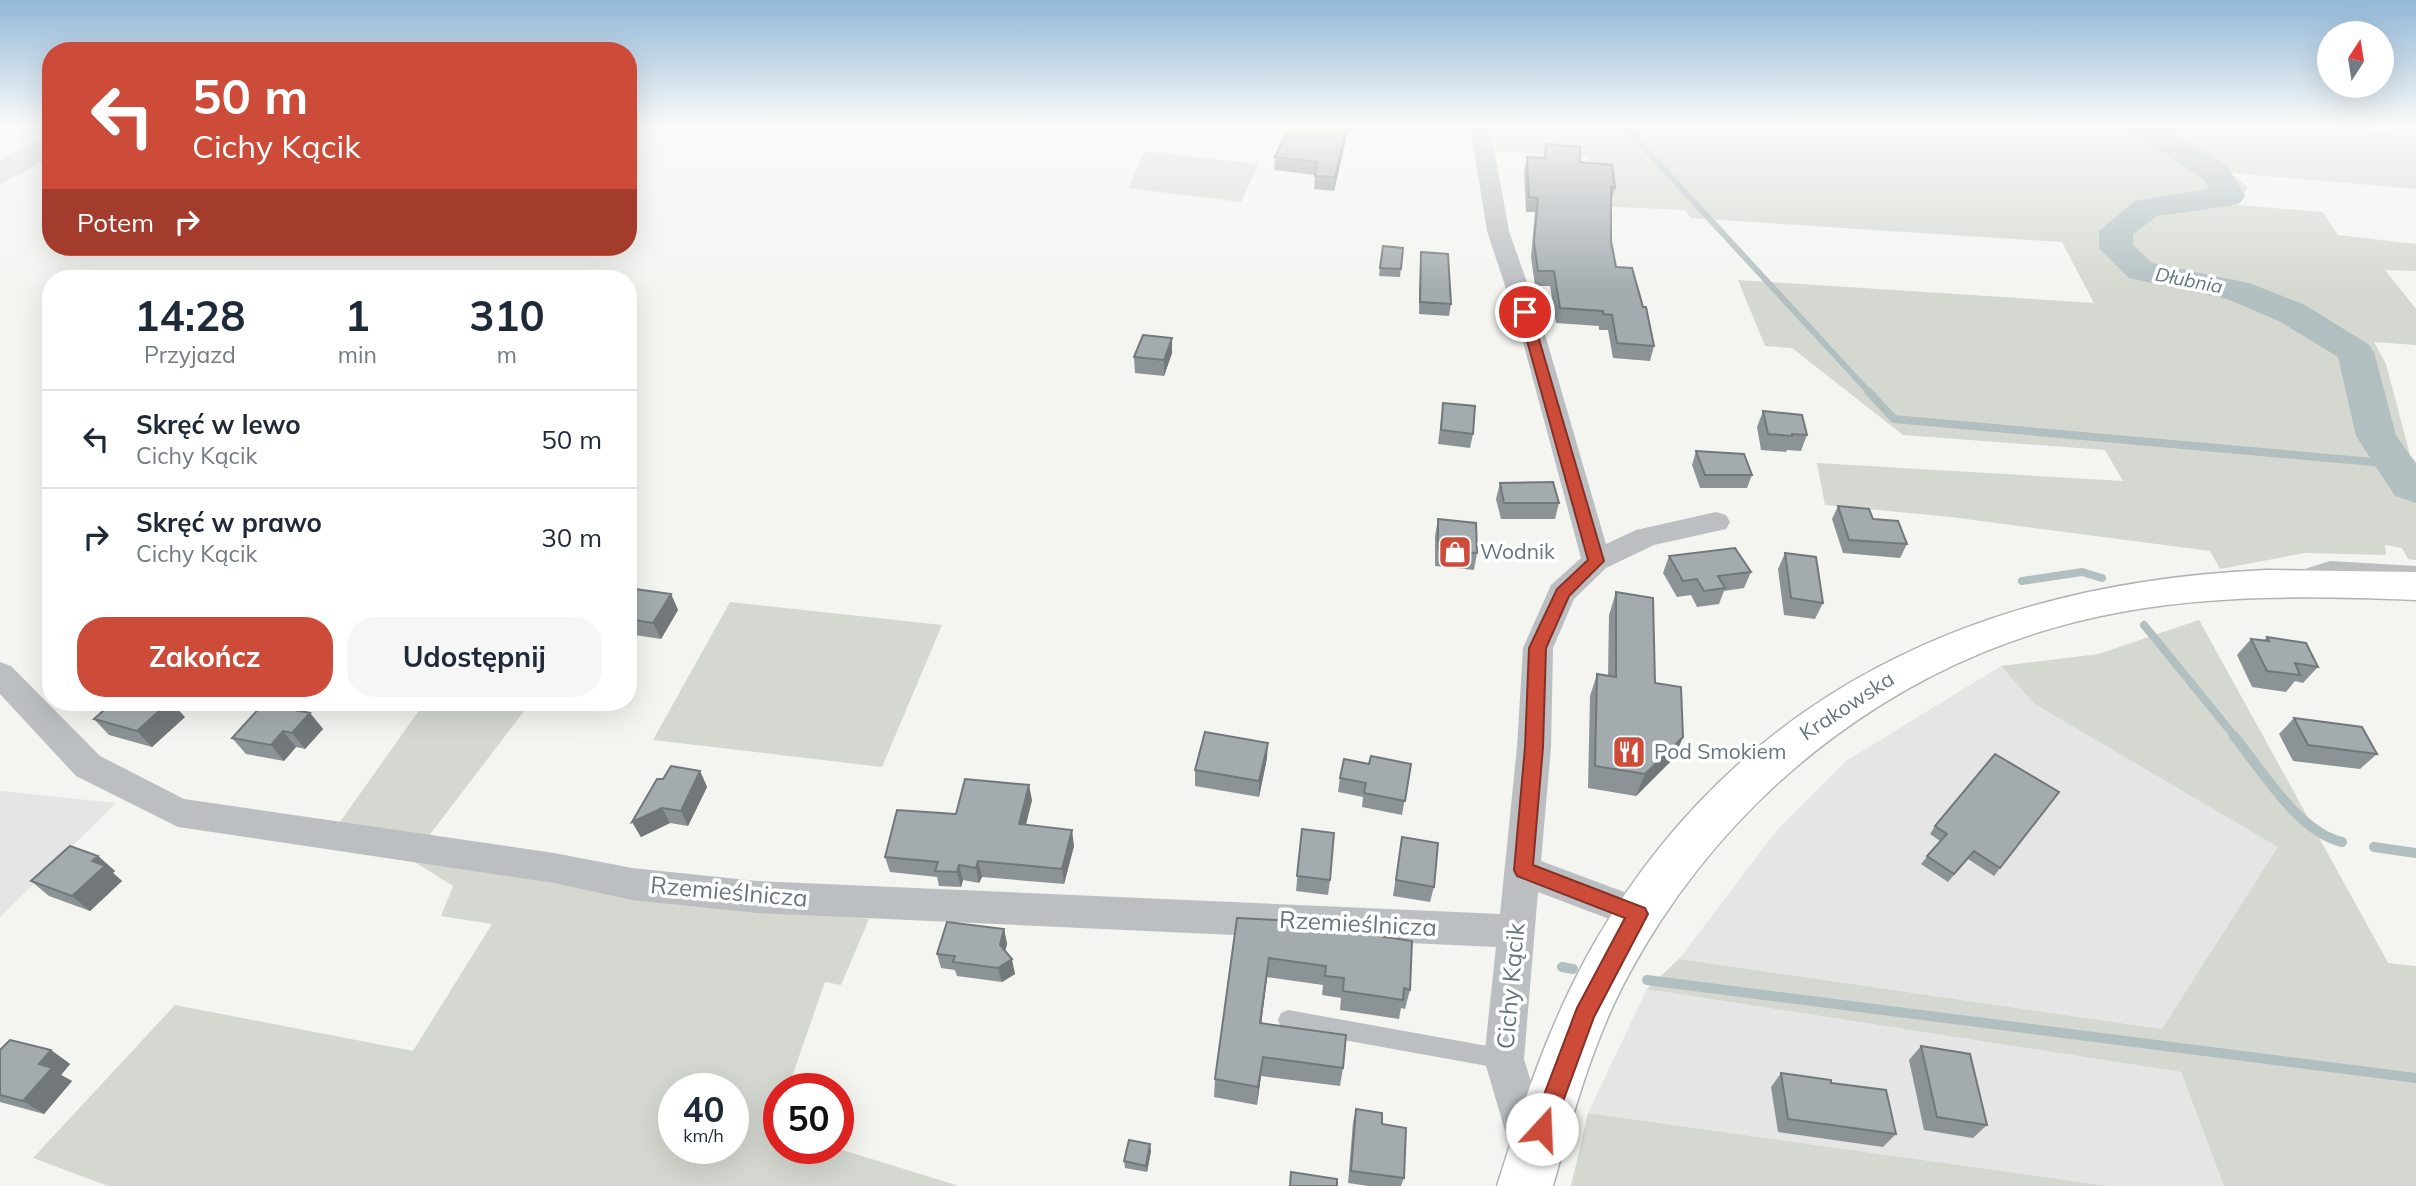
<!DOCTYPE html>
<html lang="pl">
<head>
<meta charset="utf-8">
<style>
	:root { --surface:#fff; --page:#f6f6f7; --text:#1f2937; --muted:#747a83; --line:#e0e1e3; --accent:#cc4c39 }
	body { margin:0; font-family:Mulish,sans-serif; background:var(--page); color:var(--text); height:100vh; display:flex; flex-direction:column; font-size:26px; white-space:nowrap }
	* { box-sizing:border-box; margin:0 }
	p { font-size:23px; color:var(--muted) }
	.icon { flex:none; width:38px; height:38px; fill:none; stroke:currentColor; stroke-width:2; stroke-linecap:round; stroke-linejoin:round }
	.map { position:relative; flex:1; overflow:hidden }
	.drawer { position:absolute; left:42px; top:270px; width:595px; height:441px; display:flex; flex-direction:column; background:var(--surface); border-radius:28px; box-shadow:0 7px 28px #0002 }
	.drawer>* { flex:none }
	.guide { position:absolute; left:42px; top:42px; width:595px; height:214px; border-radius:28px; box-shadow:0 7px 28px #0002; background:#cc4c39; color:#fff; overflow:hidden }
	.needle { width:46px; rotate:12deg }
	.fabs { position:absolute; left:2317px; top:21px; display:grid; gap:14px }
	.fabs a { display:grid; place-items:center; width:77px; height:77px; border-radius:50%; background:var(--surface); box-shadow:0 7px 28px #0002; font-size:35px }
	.speed { position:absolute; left:658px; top:1073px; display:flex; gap:14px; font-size:35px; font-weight:700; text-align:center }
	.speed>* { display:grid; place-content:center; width:91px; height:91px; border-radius:50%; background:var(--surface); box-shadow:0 7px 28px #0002; line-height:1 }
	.speed small { font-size:18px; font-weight:400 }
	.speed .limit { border:10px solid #d22; background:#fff; color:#111 }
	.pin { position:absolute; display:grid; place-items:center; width:60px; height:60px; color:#fff; margin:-30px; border:4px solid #fff; border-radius:50%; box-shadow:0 2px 7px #0007 }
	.me { position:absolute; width:77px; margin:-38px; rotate:20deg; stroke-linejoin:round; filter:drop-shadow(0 0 5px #0008) }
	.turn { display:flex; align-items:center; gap:24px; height:147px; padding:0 35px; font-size:32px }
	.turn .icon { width:91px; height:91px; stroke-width:2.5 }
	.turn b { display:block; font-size:49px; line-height:60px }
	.then { display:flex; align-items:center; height:66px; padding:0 35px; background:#0003; gap:14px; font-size:26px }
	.eta { display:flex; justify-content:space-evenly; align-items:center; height:119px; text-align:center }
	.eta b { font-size:42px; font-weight:700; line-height:49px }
	.cta { display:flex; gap:14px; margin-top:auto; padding:14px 35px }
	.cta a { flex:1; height:80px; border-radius:28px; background:var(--accent); color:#fff; font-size:28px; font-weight:700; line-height:80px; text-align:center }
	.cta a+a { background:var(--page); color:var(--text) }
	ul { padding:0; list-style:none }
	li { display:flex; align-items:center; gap:21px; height:98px; padding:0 35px; border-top:2px solid var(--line) }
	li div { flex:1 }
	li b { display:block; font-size:26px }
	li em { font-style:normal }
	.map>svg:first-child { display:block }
	.built { fill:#e4e5e4 }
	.green { fill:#d4d8d0; fill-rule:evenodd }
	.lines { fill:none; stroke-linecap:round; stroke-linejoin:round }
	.stream-far2 { stroke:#b2bfc1; stroke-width:6 }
	.stream-far1 { stroke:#b2bfc1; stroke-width:8 }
	.stream { stroke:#b2bfc1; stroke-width:10 }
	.river { fill:#b2bfc1; fill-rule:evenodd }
	.secondary-casing { stroke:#aeb3b6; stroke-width:3 }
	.service { fill:#bbbfc2; fill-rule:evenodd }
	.minor { fill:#bbbfc2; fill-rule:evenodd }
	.secondary { fill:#fff; fill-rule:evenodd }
	.wall { fill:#8c9396 }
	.shaded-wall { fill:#72787a }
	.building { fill:#a3abaf; stroke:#72787a; stroke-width:2 }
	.route { fill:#cc4c39; stroke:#853125; stroke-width:2 }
	.labels { text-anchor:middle; stroke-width:7; stroke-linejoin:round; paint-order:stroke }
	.far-water-label { font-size:19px; font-style:italic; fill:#63777b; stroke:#fff }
	.poi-label { font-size:21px; fill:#67767e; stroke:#fff; text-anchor:start }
	.street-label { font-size:21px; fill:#67767e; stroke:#fff }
	.near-street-label { font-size:24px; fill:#67767e; stroke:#fff }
</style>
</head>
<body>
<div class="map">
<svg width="2416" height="1186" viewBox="0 0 2416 1186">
	<rect width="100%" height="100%" fill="#f4f4f1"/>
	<path class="built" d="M2199,620L2416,1013L2162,1029L1679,959L1778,829L1846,761L2001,666L2099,654Z
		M0,791L116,803L0,917Z
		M1647,989L2181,1072L2224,1186H2108L1588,1113Z"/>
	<path class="green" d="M1492,126H2325L2416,136V189L2231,173L2248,188L2237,205L2323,212L2338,235L2416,244V271L2385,270L2416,309V345L2374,342L2386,364L2410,455L2416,462V560L2408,559L2402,548L2385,545L2386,555L2305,553L2220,569L2210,551L1951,517L1825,505L1817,463L2123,481L2105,450L1903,435L1792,348L1765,346L1738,280L2094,303L2062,242L1691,218L1685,210L1593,206L1589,157L1496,151Z
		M51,134V157L0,184V160Z
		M1145,151L1258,164L1241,202L1128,188Z
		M730,602L942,625L882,767L653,740Z
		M2199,620L2388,963L2416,966V1186H2224L2181,1072L1647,989L1679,959L2162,1029L2278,847L2035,704L2001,666L2099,654Z
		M425,702H531L428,837L340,822Z
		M413,861L640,896L869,919L841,985L825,982L788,1088H779V1114L774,1128L779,1130V1148H836L959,1186H108L33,1158L175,1005L413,1051L492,924L441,916L453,886ZM674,1088H733V1148H674Z
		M1588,1113L2108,1186H1571Z"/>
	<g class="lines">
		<path class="stream-far2" d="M1624,126L1869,392"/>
		<path class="stream-far1" d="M1868,391L1894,419L2395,464
			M2022,581L2082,572L2102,578
			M2144,625L2236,738"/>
		<path class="stream" d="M2234,736C2262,770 2298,832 2342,842
			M2374,847L2416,853
			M1562,967L1573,969
			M1647,980L2416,1078"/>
		<path class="river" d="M2127,126H2162L2228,167L2245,196L2240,203L2229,206L2157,216L2133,234V245L2152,263L2249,283L2305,305L2368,344L2374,352L2396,435L2416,464V503L2395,496L2356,436L2338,357L2279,321L2227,299L2129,278L2099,248V231L2135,201L2209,189L2204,180L2131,132Z"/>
		<defs>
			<path id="secondary" d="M2267,570L2416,572V600C2318,596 2218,594 2121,612C1910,650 1731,786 1629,974C1593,1040 1573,1114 1553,1186H1497C1523,1103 1551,1018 1595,942C1741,691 1984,582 2267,570Z"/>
		</defs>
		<use href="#secondary" class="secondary-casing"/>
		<path class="service" d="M2330,561L2416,566V576L2331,571L2298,583L2290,577L2292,573Z
			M1288,1010L1504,1049L1511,1052L1515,1059L1511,1066L1504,1069L1288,1030L1281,1027L1278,1020L1281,1013Z"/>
		<path class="minor" d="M1470,126H1490L1509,231L1544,331L1606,544L1636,530L1716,512L1726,515L1730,522L1726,529L1654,545L1606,568L1574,599L1553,648L1551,747L1541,861L1651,902L1656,914L1651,926L1638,930L1538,892L1524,1059L1538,1105L1557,1114L1563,1129L1557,1144L1542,1150L1506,1134L1484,1059L1496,947L757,913L632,900L554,883L178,827L76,776L0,694V662L11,666L100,756L184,799L554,853L632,868L757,881L1500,914L1517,747L1523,648L1551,585L1581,558L1520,331L1487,231Z"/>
		<use href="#secondary" class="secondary"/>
	</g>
	<path class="wall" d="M1349,126L1334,191L1314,189L1315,175L1274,170L1275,157Z
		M1546,144L1580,162L1615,188L1611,202V241L1616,267L1654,346L1650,361L1613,358L1608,330H1599V326L1556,323L1550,286H1535L1531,257L1535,212H1526L1524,171L1527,157L1543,158Z
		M1403,248L1400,277L1379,276L1380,268Z
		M1421,252L1451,304L1449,316L1419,314L1420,263Z
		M1172,353L1164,376L1135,373L1134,357Z
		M1443,403L1473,434L1470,448L1438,444Z
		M1763,411L1807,435L1801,451L1787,450L1786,452L1761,450L1757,427Z
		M1696,451L1752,475L1747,488H1700L1692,465Z
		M1500,483L1559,503L1555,519H1501L1496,499Z
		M1838,506L1873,519L1907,544L1900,558L1843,553L1832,519Z
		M1438,519L1477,553L1474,570L1435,566V536Z
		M1785,553L1823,603L1815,619L1784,615L1778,569Z
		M1669,556L1751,572L1744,588L1724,591L1719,604L1697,607L1691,595L1677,597L1663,573Z
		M628,588L671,594L678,610L661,639L628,634Z
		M1616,592L1655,683L1683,737L1674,758L1636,796L1588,788L1590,696L1597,674L1608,676L1609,615Z
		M2267,637L2318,667L2303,683L2295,681L2286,692L2252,687L2237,655L2251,639L2264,640Z
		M310,713L323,729L305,749L296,747L284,761L246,754L232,738Z
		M185,717L152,747L109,735L94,719Z
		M2294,718L2377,754L2360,769L2293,761L2279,734Z
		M1267,758L1259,797L1195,786V770Z
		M1369,764H1411L1402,815L1362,807L1363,797L1338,792L1340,778Z
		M700,771L707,787L688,826L670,823L641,837L632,822L663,779Z
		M2059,792L1994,876L1968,859L1948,882L1921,864L1940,841L1930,834L1935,826Z
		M1032,800L1026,825L1074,846L1064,884L982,877L979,883L963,880L961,887L939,886L937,877L890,872L885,857L956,814Z
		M1302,829L1330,880L1328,895L1296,891Z
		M1402,837L1434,887L1430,902L1393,896Z
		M98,856L115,871L113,873L122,881L90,911L49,896L31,881Z
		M1237,918L1312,926L1410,990L1405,1009L1401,1008L1399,1019L1340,1010L1341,998L1322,995L1323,985L1267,977L1261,1023L1343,1068L1340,1086L1261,1076L1257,1105L1214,1097L1215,1079Z
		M1004,929L1007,944L1005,951L1015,974L1002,982L957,976L955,970L941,968L937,954Z
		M1921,1046L1987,1125L1973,1138L1924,1130L1909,1060Z
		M0,1050H51L70,1064L61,1075L72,1081L44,1114L0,1102Z
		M1781,1073L1831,1083L1896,1134L1883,1147L1778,1132L1771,1087Z
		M1356,1109L1404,1178L1401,1186H1368L1348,1183L1353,1122Z
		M1151,1151L1147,1172L1125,1168L1124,1161Z"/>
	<path class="shaded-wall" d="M1347,126H1349L1334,191L1335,177Z
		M1172,338V353L1164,376V360Z
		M671,594L678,610L661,639L653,623Z
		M169,702H171L185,717L152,747L137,731Z
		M310,713L323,729L305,749L292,733Z
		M283,731L296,747L284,761L271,745Z
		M1683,737L1674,758L1636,796L1645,774Z
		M1268,743L1267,758L1259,797V781Z
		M700,771L707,787L688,826L681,811Z
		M1029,785L1032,800L1022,839L1019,824Z
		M662,808L670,823L641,837L632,822Z
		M1072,830L1074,846L1064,884L1062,869Z
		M98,856L115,871L113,873L122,881L90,911L72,896L92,861Z
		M978,861L982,877L979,883L976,868Z
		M959,865L963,880L961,887L957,872Z
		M1004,929L1007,944L1003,959L1000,945Z
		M1269,958L1267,977L1259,1042L1260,1023Z
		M1012,959L1015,974L1002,982L998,968Z
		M51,1050L70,1064L61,1075L72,1081L44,1114L23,1101L39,1064Z
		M1263,1057L1261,1076L1257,1105L1258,1087Z
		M1150,1144L1151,1151L1147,1172L1146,1166Z"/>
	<path class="building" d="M1290,126H1347L1335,177L1315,176L1317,162L1275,157Z
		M1546,144L1580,147V162L1612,165L1615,188L1611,187V241L1616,267L1632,268L1643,307H1646L1654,346L1617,343L1612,315L1603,314V311L1560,308L1554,271H1538L1534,242L1538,198L1529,197L1527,157L1545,158Z
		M1383,246L1403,248L1401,269L1380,268Z
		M1421,252L1448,254L1451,304L1420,302Z
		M1143,335L1172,338L1164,360L1134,357Z
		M1443,403L1475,406L1473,434L1441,430Z
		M1763,411L1802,415L1807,435L1792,434V436L1768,434Z
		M1696,451L1744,454L1752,475H1705Z
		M1553,482L1559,503H1504L1500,483Z
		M1838,506L1869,509L1873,519L1898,521L1907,544L1849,540Z
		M1438,519L1476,523L1477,553L1438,550Z
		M1735,548L1751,572L1718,576L1725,588L1704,591L1697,579L1683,581L1669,556Z
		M1785,553L1816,557L1823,603L1791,598Z
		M628,588L671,594L653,623L628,619Z
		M1616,592L1653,598L1655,683L1681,687L1683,737L1645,774L1595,766L1597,674L1616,677Z
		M2267,637L2306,643L2318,667L2295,663L2300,675L2267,671L2251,639L2269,641Z
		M113,702H169L137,731L94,719Z
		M263,704L310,713L292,733L283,731L271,745L232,738Z
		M2294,718L2362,727L2377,754L2308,745Z
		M1205,732L1268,743L1259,781L1195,770Z
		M1995,754L2059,792L2000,868L1974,851L1954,874L1927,856L1947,834L1935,826Z
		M1371,756L1411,764L1405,801L1364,793L1366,783L1340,778L1344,759L1369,764Z
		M671,766L700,771L681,811L662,808L632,822L657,779H663Z
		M965,779L1029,785L1019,824L1072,830L1062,869L978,861L976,868L959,865L957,872L935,871L938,862L885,857L897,810L956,814Z
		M1302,829L1334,833L1330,880L1297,876Z
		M1402,837L1438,843L1434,887L1396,880Z
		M70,846L98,856L92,861L105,866L72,896L31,881Z
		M1237,918L1313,922L1312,926L1412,941L1410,990L1404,988L1403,1000L1343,991L1344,978L1325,976L1326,966L1269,958L1260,1023L1346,1035L1343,1068L1263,1057L1258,1087L1215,1079Z
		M947,922L1004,929L1000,945L1012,959L998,968L953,962L955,956L937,954Z
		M10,1040L51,1050L39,1064L52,1068L23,1101L0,1095V1050Z
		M1921,1046L1970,1054L1987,1125L1937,1117Z
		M1781,1073L1831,1080V1083L1886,1090L1896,1134L1788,1119Z
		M1356,1109L1382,1113V1124L1406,1128L1404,1178L1351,1171Z
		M1129,1140L1150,1144L1146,1166L1124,1161Z
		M1291,1172L1337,1179V1186H1290Z"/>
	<linearGradient id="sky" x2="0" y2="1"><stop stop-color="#92b8d8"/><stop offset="0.43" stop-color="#fafaf9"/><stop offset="1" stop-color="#fafaf9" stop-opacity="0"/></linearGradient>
	<rect width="2416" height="292" fill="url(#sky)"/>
	<path class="route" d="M1525,309L1531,312L1604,561L1569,596L1546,648L1543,747L1533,865L1645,908L1648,914L1594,1017L1550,1137L1542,1140L1534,1137L1531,1129L1577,1008L1625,918L1517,876L1514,870L1525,747L1529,648L1557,589L1588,560L1519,312Z"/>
	<defs>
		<symbol id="shop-square" viewBox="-11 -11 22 22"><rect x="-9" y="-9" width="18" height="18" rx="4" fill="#cc4c39" stroke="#fff"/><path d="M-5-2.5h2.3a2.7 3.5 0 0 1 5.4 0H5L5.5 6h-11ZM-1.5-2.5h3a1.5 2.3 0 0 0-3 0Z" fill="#fff"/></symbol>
		<symbol id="restaurant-square" viewBox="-11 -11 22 22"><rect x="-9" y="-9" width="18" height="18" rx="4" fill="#cc4c39" stroke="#fff"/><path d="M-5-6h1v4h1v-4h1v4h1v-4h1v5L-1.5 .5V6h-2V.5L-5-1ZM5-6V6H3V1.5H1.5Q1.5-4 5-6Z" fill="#fff"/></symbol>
	</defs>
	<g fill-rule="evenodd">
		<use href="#shop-square" x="1436" y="533" width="38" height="38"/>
		<use href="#restaurant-square" x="1610" y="733" width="38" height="38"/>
	</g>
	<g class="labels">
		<g class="far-water-label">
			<text transform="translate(2189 280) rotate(11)" y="7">Dłubnia</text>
		</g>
		<g class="poi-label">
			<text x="1480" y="559">Wodnik</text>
			<text x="1654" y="759">Pod Smokiem</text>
		</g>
		<g class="street-label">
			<text transform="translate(1847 706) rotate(-33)" y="7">Krakowska</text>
		</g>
		<g class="near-street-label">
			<text transform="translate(729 892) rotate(5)" y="8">Rzemieślnicza</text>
			<text transform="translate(1358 924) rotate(3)" y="8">Rzemieślnicza</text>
			<text transform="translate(1511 986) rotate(-85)" y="8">Cichy Kącik</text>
		</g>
	</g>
</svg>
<div class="fabs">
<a><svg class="needle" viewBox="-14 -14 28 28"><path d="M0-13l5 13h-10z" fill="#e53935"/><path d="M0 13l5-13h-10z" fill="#747a83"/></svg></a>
</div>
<div class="speed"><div>40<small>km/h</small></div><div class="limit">50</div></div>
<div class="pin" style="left:1525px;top:312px;background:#d93025"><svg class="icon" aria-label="arrive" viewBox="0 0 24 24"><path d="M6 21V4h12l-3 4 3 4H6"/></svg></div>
<svg class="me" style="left:1542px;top:1129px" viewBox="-20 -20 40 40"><circle r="19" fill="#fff"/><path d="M0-13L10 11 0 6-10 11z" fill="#cc4c39"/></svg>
<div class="guide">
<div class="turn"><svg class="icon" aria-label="left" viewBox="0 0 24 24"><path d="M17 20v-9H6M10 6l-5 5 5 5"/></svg><div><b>50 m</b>Cichy Kącik</div></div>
<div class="then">Potem<svg class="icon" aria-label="right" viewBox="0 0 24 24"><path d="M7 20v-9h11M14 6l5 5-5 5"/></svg></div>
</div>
<section class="drawer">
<div class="eta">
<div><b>14:28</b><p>Przyjazd</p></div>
<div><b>1</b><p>min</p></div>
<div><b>310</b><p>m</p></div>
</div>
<ul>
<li><svg class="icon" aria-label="left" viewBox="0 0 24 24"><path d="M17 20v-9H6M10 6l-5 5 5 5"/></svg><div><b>Skręć w lewo</b><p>Cichy Kącik</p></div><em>50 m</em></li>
<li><svg class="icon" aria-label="right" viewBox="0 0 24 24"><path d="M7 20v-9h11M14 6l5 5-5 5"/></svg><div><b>Skręć w prawo</b><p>Cichy Kącik</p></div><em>30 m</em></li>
</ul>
<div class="cta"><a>Zakończ</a><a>Udostępnij</a></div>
</section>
</div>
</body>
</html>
